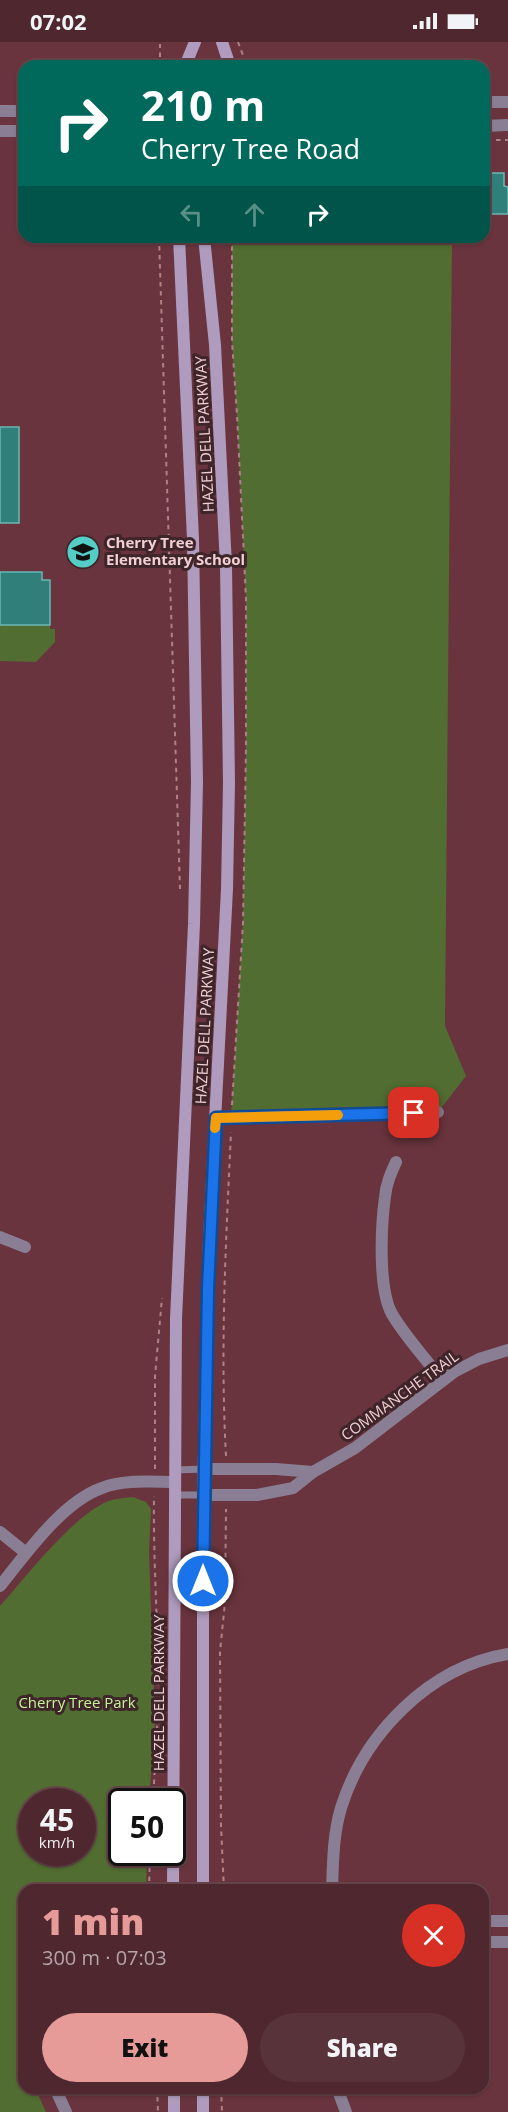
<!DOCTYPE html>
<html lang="en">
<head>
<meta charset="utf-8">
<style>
	:root { --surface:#4f272e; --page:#59333a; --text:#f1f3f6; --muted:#b3a5aa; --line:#66444a; --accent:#e69b98 }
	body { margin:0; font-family:"Open Sans",sans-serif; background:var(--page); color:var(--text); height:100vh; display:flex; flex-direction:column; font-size:22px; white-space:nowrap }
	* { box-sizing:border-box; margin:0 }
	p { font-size:20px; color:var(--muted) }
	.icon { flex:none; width:33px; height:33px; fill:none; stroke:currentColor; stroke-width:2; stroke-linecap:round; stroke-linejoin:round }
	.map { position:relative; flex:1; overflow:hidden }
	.sheet { position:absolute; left:18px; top:1842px; width:471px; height:210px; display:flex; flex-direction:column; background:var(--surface); border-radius:18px; box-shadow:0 2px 4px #0004,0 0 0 2px var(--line) }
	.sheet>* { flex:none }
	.banner { position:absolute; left:18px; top:18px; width:472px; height:183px; border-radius:18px; box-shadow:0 2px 4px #0004,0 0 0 2px var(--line); background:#00695c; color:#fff; overflow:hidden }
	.speed { position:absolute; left:18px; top:1746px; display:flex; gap:12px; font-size:30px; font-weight:700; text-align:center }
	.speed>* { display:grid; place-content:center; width:78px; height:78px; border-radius:50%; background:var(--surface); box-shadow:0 2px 4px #0004,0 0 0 2px var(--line); line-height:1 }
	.speed small { font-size:15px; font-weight:400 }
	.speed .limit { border:3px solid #111; border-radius:9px; background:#fff; color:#111 }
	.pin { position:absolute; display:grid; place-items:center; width:51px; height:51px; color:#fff; margin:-26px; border-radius:12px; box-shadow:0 3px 9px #0006 }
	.me { position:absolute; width:66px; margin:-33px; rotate:0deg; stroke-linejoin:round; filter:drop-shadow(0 0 4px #0008) }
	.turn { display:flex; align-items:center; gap:21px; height:126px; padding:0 24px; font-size:27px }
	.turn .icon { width:78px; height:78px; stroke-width:2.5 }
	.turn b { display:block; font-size:42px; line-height:51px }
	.lanes { display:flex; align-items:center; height:57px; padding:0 24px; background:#0003; justify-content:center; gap:30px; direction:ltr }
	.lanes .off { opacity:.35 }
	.round { display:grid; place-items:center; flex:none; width:63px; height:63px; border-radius:32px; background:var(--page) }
	.head { display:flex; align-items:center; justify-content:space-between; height:102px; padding:0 24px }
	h1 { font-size:36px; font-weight:800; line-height:45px; color:var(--accent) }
	.button { display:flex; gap:12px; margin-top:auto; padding:12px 24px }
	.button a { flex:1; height:69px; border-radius:36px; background:var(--accent); color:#111; font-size:24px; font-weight:800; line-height:69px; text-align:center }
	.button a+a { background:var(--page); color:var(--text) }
	.status { display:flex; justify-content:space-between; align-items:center; height:42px; padding:0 30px; background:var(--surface); direction:ltr }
	.status svg { height:16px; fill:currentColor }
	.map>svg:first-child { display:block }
	.green { fill:#516d31; fill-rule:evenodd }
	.building { fill:#307f7b; stroke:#6bb7b2; stroke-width:1.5 }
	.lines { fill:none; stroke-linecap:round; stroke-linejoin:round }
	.path { stroke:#ad8288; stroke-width:2; stroke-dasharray:4.5 4.5; stroke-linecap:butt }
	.service { stroke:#897e93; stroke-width:7 }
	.minor { stroke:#897e93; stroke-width:12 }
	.secondary { stroke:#ae9bbd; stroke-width:12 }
	.route-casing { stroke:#114b97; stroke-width:15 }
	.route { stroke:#1a73e8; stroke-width:10 }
	.slow { stroke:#f59e0b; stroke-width:10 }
	.labels { text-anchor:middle; stroke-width:6; stroke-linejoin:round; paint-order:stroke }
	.street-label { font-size:15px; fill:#f1cfd3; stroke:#3e2529 }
	.poi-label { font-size:15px; font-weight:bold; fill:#f1cfd3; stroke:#3e2529; text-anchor:start }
	.park-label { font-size:15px; fill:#c5f297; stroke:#3e2529 }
</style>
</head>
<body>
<div class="status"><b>07:02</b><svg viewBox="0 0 49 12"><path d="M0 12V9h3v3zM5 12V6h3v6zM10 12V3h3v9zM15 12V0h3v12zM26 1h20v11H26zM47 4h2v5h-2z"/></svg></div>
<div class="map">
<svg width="508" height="2070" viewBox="0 0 508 2070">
	<rect width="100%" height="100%" fill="#69343d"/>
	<path class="green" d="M232,195H452L445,984L466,1034L438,1070L231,1076L243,881L246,706V557L237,373L232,299Z
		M0,583H50V587H55V600L36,620L0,619Z
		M133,1455L146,1460L151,1467L149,1510L155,1680L149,1759L122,1760V1810L147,1811L146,1848H24V1954C16,1985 24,2015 24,2046H35L46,2070H0V1564C27,1534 70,1477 106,1460C115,1456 124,1456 133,1455ZM32,1760H82V1810H32Z"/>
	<path class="building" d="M484,131H504V144L508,145V172H484Z
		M0,385H19V481H0Z
		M0,530H42V538H50V583H0Z"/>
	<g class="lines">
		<path class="path" d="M238,0L247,24
			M160,24V2
			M487,98H508
			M159,195L180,847
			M232,1063L243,881L246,706V557L237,373L232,299V195
			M226,1414C220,1305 226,1198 231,1090
			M155,1427V1334L162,1256
			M153,1760C155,1720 158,1681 158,1641C158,1578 153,1516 154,1454
			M149,1848L150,1810
			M224,1848L221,1784L220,1610L225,1560L226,1467
			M157,2046L158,2070
			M221,2046L222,2070"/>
		<path class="service" d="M174,1428L205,1427
			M174,1453H203"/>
		<path class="minor" d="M484,60H508
			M0,69H24
			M484,84L508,83
			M0,89H24
			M216,1076L438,1070
			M396,1120C391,1131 386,1142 385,1155C381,1184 378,1247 392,1272C406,1296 426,1316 442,1339
			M0,1195L25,1205
			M205,1427H276L313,1430
			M203,1453H257L293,1446L313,1430L355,1406L454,1330L479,1317L508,1308
			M0,1490L26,1511
			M0,1544C26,1512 62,1460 102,1446C124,1437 152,1440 175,1440
			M332,1848C333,1820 333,1793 341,1766C364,1692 429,1625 508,1612
			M483,1879H508
			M483,1900H508
			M55,2046L66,2070
			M337,2046L346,2070"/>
		<path class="secondary" d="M222,0L230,24
			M185,24L195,0
			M173,1848L176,1277L194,882L197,740L193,497L179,195
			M203,1848V1453L209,1196L227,847L229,741L226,524L215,303L204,195
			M174,2046V2070
			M203,2046V2070"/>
	</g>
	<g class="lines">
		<defs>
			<path id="route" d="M203,1539L208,1247L216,1076L414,1071"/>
		</defs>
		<use href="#route" class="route-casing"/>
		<use href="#route" class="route"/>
		<path class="slow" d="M215,1086L216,1076L338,1073"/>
	</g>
	<defs>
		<symbol id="school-disc" viewBox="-11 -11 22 22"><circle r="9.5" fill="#54cdc6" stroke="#3e2529"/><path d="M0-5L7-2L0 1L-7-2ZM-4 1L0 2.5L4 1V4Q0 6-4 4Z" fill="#111"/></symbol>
	</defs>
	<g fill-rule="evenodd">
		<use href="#school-disc" x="64" y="491" width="38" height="38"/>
	</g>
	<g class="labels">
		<g class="street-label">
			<text transform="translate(205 392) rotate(-93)" y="5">HAZEL DELL PARKWAY</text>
			<text transform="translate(205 984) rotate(-87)" y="5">HAZEL DELL PARKWAY</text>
			<text transform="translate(400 1354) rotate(-36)" y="5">COMMANCHE TRAIL</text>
			<text transform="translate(159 1651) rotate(-90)" y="5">HAZEL DELL PARKWAY</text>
		</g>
		<g class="poi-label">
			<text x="106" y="506">Cherry Tree<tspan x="106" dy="17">Elementary School</tspan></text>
		</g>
		<g class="park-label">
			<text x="77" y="1666">Cherry Tree Park</text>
		</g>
	</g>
</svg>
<div class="speed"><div>45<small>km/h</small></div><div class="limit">50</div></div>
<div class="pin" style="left:414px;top:1071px;background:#d93025"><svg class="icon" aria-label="arrive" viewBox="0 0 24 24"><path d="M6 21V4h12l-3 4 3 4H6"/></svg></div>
<svg class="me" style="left:203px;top:1539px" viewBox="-20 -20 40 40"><circle r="17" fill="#1a73e8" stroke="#fff" stroke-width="3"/><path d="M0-11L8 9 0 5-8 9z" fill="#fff"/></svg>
<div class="banner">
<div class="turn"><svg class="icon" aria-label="right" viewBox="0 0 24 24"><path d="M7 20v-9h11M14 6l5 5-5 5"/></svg><div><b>210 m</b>Cherry Tree Road</div></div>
<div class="lanes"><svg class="icon off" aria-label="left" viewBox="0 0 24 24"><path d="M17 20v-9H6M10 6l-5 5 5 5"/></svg><svg class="icon off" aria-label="ahead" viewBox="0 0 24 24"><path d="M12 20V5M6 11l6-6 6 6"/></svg><svg class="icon" aria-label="right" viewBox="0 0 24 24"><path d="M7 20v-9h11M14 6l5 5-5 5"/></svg></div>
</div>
<section class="sheet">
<div class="head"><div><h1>1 min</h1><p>300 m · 07:03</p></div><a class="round" style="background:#d93025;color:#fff"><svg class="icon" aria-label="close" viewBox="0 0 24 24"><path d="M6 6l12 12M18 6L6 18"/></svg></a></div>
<div class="button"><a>Exit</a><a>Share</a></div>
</section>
</div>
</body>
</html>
